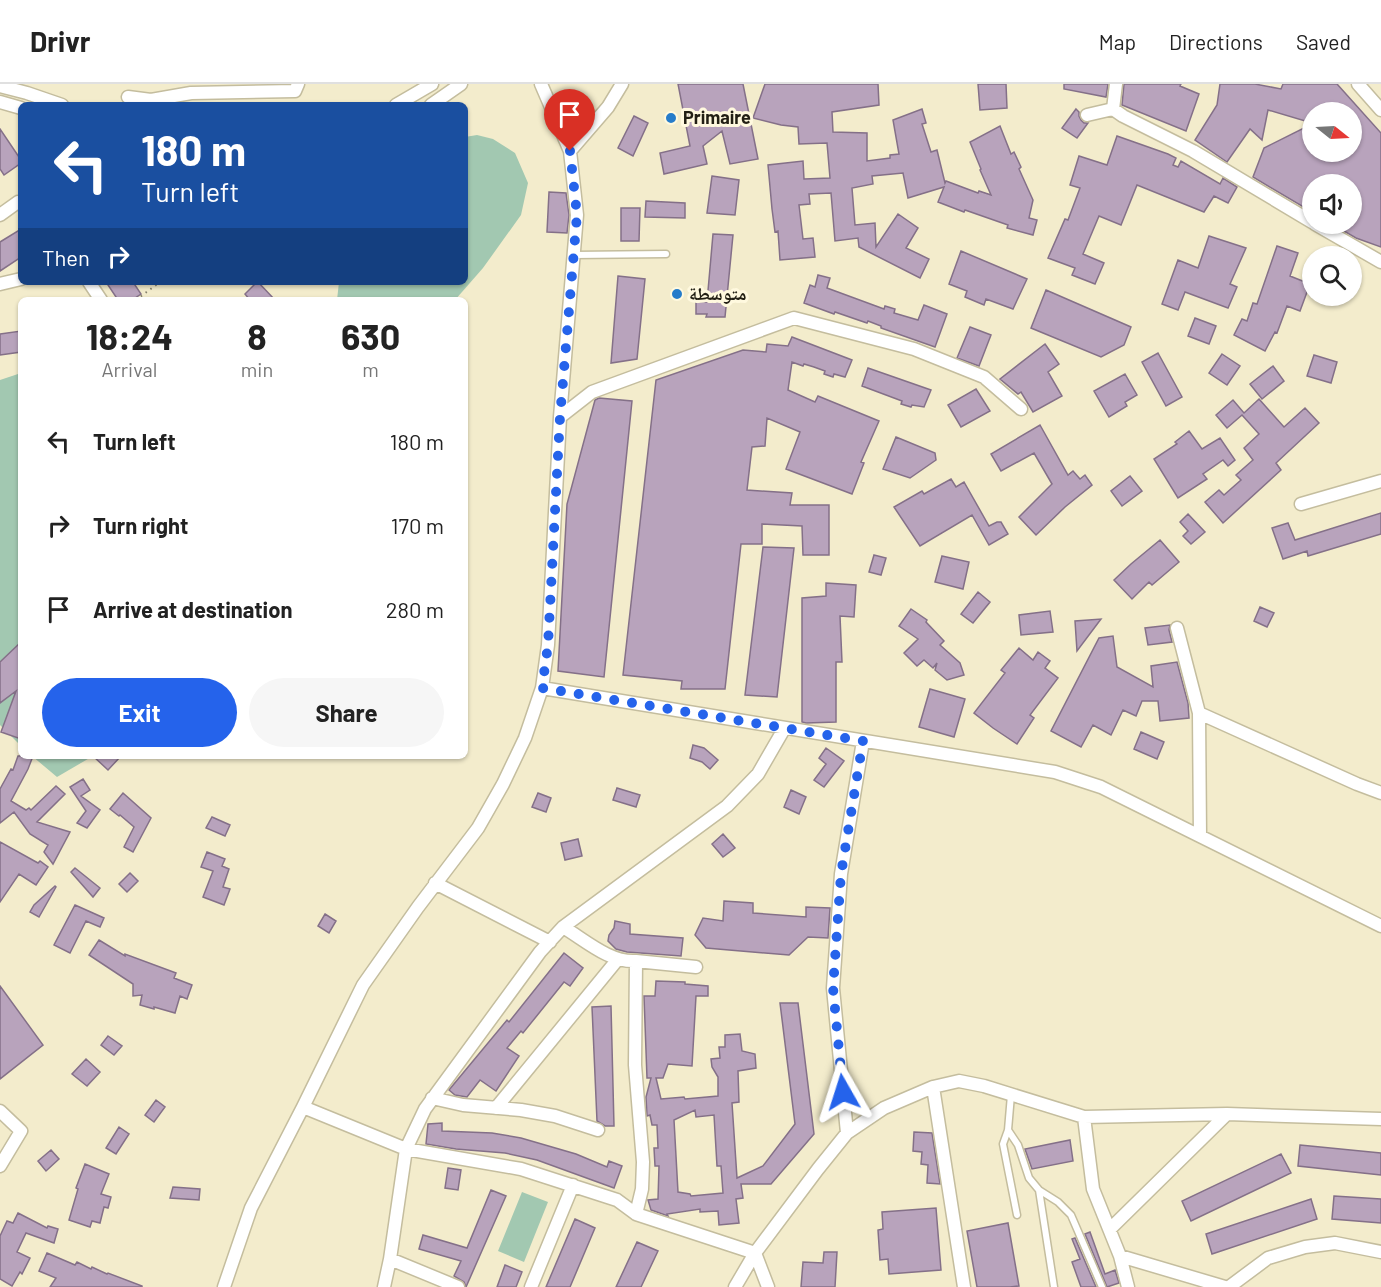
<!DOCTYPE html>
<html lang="en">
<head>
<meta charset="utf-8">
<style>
	:root { --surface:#fff; --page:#f6f6f6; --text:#222; --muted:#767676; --line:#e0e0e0; --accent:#2563eb }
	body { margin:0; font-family:Barlow,"Noto Naskh Arabic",sans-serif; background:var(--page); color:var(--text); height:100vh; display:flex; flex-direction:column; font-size:22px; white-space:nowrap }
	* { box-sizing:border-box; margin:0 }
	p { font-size:20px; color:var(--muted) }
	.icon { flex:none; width:33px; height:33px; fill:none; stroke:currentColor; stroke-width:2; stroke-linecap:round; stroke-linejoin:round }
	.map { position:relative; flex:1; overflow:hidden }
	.drawer { position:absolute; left:18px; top:213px; width:450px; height:462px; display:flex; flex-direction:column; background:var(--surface); border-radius:9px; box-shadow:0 2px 4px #0004 }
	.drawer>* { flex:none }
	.hud { position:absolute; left:18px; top:18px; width:450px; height:183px; border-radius:9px; box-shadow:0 2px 4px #0004; background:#1a4fa0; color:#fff; overflow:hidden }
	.needle { width:39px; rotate:108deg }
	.tools { position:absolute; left:1302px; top:18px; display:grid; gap:12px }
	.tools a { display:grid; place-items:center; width:60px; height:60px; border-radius:50%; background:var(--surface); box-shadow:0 2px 4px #0004; font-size:30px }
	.pin { position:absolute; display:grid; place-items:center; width:51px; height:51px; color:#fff; margin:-62px -26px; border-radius:50% 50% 50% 0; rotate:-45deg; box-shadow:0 0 6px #0007 }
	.pin .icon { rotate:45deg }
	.me { position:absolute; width:66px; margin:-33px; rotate:354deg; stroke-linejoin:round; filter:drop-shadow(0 0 4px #0008) }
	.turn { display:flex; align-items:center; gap:21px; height:126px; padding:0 24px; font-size:27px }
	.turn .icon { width:78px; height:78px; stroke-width:2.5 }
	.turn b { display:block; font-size:42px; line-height:51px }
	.then { display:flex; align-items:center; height:57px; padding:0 24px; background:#0003; gap:12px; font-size:22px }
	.eta { display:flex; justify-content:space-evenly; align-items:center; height:102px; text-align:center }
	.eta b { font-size:36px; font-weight:700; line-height:42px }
	.primary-button { display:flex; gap:12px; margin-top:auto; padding:12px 24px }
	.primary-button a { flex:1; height:69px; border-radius:36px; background:var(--accent); color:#fff; font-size:24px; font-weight:700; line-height:69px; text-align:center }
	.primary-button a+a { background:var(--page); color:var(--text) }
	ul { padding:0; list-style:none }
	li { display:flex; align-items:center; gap:18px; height:84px; padding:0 24px }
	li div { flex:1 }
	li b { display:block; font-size:22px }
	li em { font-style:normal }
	header { display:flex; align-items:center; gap:36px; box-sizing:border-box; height:84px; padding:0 30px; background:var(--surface); border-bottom:2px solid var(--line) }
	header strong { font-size:28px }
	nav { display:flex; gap:33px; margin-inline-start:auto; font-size:21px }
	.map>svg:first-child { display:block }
	.green { fill:#a2c8b1 }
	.building { fill:#b8a3bc; stroke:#847088; stroke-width:1.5; fill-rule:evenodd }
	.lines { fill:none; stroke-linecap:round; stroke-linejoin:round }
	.service-casing { stroke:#c4bd9e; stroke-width:9 }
	.minor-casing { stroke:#c4bd9e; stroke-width:15 }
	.path { stroke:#85806b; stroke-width:2; stroke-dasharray:1.5 4.5; stroke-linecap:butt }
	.service { stroke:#fff; stroke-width:6 }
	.minor { stroke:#fff; stroke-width:12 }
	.route { stroke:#2563eb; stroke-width:10; stroke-dasharray:0 18 }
	.poi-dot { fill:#267cca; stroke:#fff9df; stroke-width:2 }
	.labels { text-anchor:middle; stroke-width:6; stroke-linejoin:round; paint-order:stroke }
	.poi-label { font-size:18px; font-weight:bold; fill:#221f14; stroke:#fff9df; text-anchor:start }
</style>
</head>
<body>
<header>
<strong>Drivr</strong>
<nav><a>Map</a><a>Directions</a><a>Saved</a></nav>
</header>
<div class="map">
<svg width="1381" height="1203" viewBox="0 0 1381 1203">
	<rect width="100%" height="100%" fill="#f3eccc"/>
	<path class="green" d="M477,51L493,55L515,69L528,99L521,131L483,184L455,216H337L339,198H465V53Z
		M21,289V662L0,641V296Z
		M32,672H93L57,693Z
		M522,1108L548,1118L524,1178L498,1167Z"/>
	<path class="building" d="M678,0H743L758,75L730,80L722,47L703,62L707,80L664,90L660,69L690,62Z
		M765,0H878L879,21L832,28L833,48L867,49V77L890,74V71L899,70L893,36L922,25L926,39L922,40L931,68L937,66L945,99L946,97L978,109L979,107L991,111L980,86L981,85L970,58L1000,42L1011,70L1014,68L1021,83L1019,85L1033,116L1029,134L1037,136L1033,151L1007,144L1008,141L965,126L964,128L938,118L944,103L908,114L903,89L872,92L873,100L852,104L855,141L875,139L876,163L898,130L918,144L906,164L929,175L920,194L859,163L858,154L835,157L831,109L809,110L810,120L799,121L803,155L813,154L815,173L780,176L778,147L775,148L772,125L768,81L803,77L804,95L830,94L827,59L799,60L798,43L781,41L753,34Z
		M978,0H1006L1007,24L980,26Z
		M1064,0H1108L1106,13L1064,5Z
		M1124,0H1181L1180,2L1199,10L1186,47L1122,21Z
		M1220,0H1255L1281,5L1283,0H1337L1381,49V163L1356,154L1332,140H1352V100H1312V128L1253,93L1264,64L1312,40V68H1352V28H1312V39L1268,26L1262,56L1250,45L1227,78L1195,56L1217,21Z
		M1076,25L1079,28V32L1081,36L1084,39H1088L1077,54L1062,44Z
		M634,32L648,39L633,72L618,64Z
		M0,45L21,76V79L4,91L0,85Z
		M1117,52L1168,70L1176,74L1173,81L1178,83L1181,77L1220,100L1223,94L1237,103L1228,119L1214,112L1204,128L1137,101L1121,141L1099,132L1083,170L1104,179L1095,200L1072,191L1075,184L1048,174L1065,135L1068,136L1080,104L1070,101L1079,72L1107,81Z
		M712,92L739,96L735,131L707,129Z
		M549,108L566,109L569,131L567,149L547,148Z
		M646,117L685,119V134L645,133Z
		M621,124H640L639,157H621Z
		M21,145V173L0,187V158Z
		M713,150L733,151L725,233H706L707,230H696V218H707Z
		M1209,152L1246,164L1230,200L1237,203L1228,224L1185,208L1178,226L1162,220L1178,176L1198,184Z
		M1277,162L1298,169L1290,192L1310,200L1300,227L1287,222L1277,249L1275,248L1265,267L1234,251L1242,235L1247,237L1253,219L1257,220Z
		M961,167L1027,195L1013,225L986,215L984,221L965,213L967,207L949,200Z
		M818,191L830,194L827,204L884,225L885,222L895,225L894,229L918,236L924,221L947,230L935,263L881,244V242L868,237L867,239L835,228L834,230L804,219L810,201L815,203Z
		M618,192L645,195L637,275L611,279Z
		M106,198H133L141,210L132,216H118Z
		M257,198H258L275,216H250L245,210Z
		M1046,206L1131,243L1124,261L1101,273L1031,244Z
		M1195,234L1216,242L1209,260L1188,252Z
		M970,243L991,251L979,282L957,274Z
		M21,247V268L0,271V250Z
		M792,253L852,276L845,293L834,290L833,293L824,290L825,287L814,283L804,280L803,282L792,278L788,306L815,318L818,312L879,337L861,378L864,379L852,410L786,385L800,348L767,334L765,362L752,363L747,406L792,409L790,421H829V471H803L802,442L762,440V460H741L725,605H681L682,597L623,591L656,296L743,266L766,268L767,260L788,262Z
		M1045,260L1059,280L1048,288L1062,312L1033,328L1021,308L1018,310L1000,295Z
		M1158,269L1182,313L1166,322L1142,278Z
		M1222,270L1240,282L1227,301L1209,289Z
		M1314,271L1337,278L1331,299L1307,292Z
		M1273,282L1284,297L1262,315L1250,300Z
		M868,284L931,306L924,323L912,321L911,323L901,320L902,317L862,302Z
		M1125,290L1137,311L1125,318L1127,322L1109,333L1094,307Z
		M976,305L990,327L961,343L948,321Z
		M599,314L632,317L604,593L558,587L567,420L595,316Z
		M1259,315L1284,343L1305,324L1319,339L1276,379L1281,386L1223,439L1205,418L1219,406L1224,411L1241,396L1236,391L1253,376L1244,364L1259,350L1242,331L1227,344L1216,331L1233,316L1244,329Z
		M1040,341L1068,391L1073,387L1080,395L1085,391L1092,401L1065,423L1036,451L1019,433L1052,400L1034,369L1001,387L991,370Z
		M1189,347L1202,365L1220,354L1235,376L1228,382L1223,376L1203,390L1207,395L1178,414L1154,375L1177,360L1175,358Z
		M896,353L935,369L936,376L910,394L883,385Z
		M1130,392L1142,407L1122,422L1111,407Z
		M951,395L956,403L964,398L989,442L997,438H1001L1008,450L989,461L972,431L920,462L894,423L922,407L924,410Z
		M1381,429V450L1308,472L1307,467L1283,475L1272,444L1288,439L1295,456Z
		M1188,430L1205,448L1191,460L1183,452L1188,447L1180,438Z
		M1160,456L1179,478L1152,501L1149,498L1132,515L1114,496L1131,480Z
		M763,463L794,464L777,613L745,611Z
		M874,471L886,474L881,491L869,488Z
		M942,472L969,478L963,505L935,498Z
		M826,499L856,501L854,533L840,532L842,578H836V638L806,639L802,638V514L826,512Z
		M978,508L990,518L973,539L961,530Z
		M1260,523L1274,529L1267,543L1254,537Z
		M911,525L927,536L926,538L944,557L940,561L960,579L964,591L947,596L935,586L937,579L933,584L924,576L917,582L904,569L918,555L899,542Z
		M1050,527L1053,548L1021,551L1019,531Z
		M1101,535L1077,567L1075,537Z
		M1170,541L1169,546L1172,558L1148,561L1145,544Z
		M1113,552L1117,583L1153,603L1151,582L1177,578L1188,619L1189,634L1160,637L1158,617H1142L1136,632L1123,626L1111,651L1093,641L1081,663L1051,647L1099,554Z
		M21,558V655L1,648L16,607L0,619V578Z
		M1019,564L1033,576L1038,568L1050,577L1045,584L1058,594L1030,631L1034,634L1017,660L993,644L974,629L1005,589L1001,586Z
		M930,605L965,615L954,653L919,643Z
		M1141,648L1164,658L1157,675L1134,665Z
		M693,661L704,664L718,676L710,685L702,678L690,674Z
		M826,664L844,677L824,703L814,696L826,680L819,674Z
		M18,672H33L28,685L11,717L26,726L29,724L31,726L56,702L65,710L37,738L70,748L53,780L44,768L48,761L30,750L14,728L0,739V705L11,685L13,686Z
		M93,672H121L108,686Z
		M83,695L90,706L81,712L100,726L87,744L77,739L86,727L70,703Z
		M617,704L640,711L636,723L613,716Z
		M791,706L806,713L799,730L784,723Z
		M123,709L151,734L133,768L124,763L134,743L120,731L119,732L110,725Z
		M538,709L551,714L546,728L532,723Z
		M212,733L230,741L225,752L206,744Z
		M723,750L735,764L723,773L712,760Z
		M578,755L582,772L565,776L561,759Z
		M0,758L38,779L40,777L48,783L36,801L19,790L0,818Z
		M207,768L225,775L222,782L229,785L223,803L230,805L224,821L203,813L213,787L201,783Z
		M75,784L100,804L93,813L71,788Z
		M130,789L138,797L127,808L119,800Z
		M55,802L56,803L39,833L30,828L34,821Z
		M724,817L753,819V829L806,833V823L830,824L828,854L808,853L789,871L706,864L695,851L703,834L723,837Z
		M75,821L104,834L100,843L86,837L70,869L54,861Z
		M325,830L336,837L329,849L318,842Z
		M615,837L630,840V850L683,854L681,872L627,868L616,865L608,857L609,851L614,844Z
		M99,856L125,872V870L176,889L174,894L192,901L187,915L180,912L175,929L154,923V925L140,921L142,911L133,912V900L89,871Z
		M564,869L583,884L570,902L564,898L523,949L521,947L507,964L519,972L496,1007L480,996L467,1013L455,1011L449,1006L507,936L509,938Z
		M656,897L685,898V900L708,902V912H696L692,982L668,980L663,994H656L661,1015L684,1013L685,1015L718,1012V993L712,983L711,975L720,974L719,963H725V951L740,950L742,967L755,970L756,984L738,987L739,1018L732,1019L737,1094L763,1082L795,1040L780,919H798L814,1050L771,1100H741L743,1114L736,1115L739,1139L719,1141L718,1127L700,1128V1125L667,1130L668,1132L651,1126L648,1116L658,1115L659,1082H655L654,1064H658L657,1041H652L650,1031L647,1032L646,1013L651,994H647L644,912H655ZM695,1026L696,1033L714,1031L717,1082H721L723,1109L691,1112L690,1110L678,1108L674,1036Z
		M0,902L43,961L0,995Z
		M611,922L614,1042H605L597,1037L592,923Z
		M108,952L122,962L114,971L101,961Z
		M86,975L100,988L87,1002L72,990Z
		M156,1016L165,1023L154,1038L145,1031Z
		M442,1039V1047L492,1049L521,1054L576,1070L607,1083L609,1077L622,1082L614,1104L537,1076L505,1069L456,1065L426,1060L428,1040Z
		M119,1043L129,1050L116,1070L106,1064Z
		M914,1048L932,1049L940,1100L927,1099L928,1081L921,1080L922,1068L913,1067Z
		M1070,1056L1073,1077L1032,1085L1025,1065Z
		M1300,1061L1381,1069V1091L1298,1082Z
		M51,1066L59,1075L46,1087L38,1077Z
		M1281,1070L1291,1089L1191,1137L1182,1117Z
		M85,1080L109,1090L101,1110L111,1113L108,1124L104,1123L100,1139L92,1137L90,1143L69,1136L78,1105L76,1104Z
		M448,1084L461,1086L458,1106L445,1104Z
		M173,1103L200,1105L199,1116L170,1114Z
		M491,1106L506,1112L466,1203L464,1198L454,1192L461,1177L419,1165L423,1151L467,1164Z
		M1334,1112L1381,1115V1139L1332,1135Z
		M1311,1115L1317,1135L1212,1170L1206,1150Z
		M936,1124L941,1186L889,1190L888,1175L880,1176L878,1146L883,1145L882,1128Z
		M18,1129L47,1144L48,1142L58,1145L54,1159L26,1149L17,1168L30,1174L22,1190L20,1188L12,1202L0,1195V1152L7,1137L13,1139Z
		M575,1135L595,1144L570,1203H546Z
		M1008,1139L1019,1202L1010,1203H977L967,1147Z
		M1090,1148L1105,1190L1115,1186L1119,1199L1107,1203L1085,1150Z
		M1075,1154L1096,1203H1081L1072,1178L1080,1175L1072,1155Z
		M637,1158L658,1167L641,1203H616Z
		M824,1168H837L835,1203H801L803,1178L823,1179Z
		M47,1169L75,1181L77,1178L91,1185L92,1183L107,1190L108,1189L142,1202V1203H50L56,1194L39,1187Z
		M505,1181L522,1188L516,1203H497Z"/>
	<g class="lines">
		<defs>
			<path id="service" d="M574,171L666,170
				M1011,1011L1008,1046L1003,1060L1017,1131
				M1008,1046L1018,1061L1029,1094L1039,1106L1058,1118L1071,1131L1102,1203
				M1039,1106L1054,1203"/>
			<path id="minor" d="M1116,0L1113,25L1123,32L1193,67L1312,138
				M1358,0L1381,26
				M0,2L27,9L62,21
				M128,13L151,16L191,9L295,7L298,0
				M0,18L21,24
				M396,21L432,0
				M431,21L461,0
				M1087,31L1113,25
				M570,67L608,23L622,0
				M0,131L18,118
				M1315,140L1381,178
				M89,198L101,216
				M0,200L21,195
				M560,333L592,308L794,234L914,265L984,293L1021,325
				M1301,420L1381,397
				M1177,544L1199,629L1200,752
				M542,604L1055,688L1101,703L1381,842
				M1199,629L1357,700L1381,709
				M435,799L550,858
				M563,843C585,856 610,879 636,877L696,883
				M933,1003L964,1203
				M432,1014L463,1021L521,1026L555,1032L598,1046
				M303,1023L406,1065L521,1085L617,1116L636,1130L755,1169
				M496,1024L618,875
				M0,1027L21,1047L0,1082
				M1084,1033L1093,1105L1120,1172L1128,1203
				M847,1049L833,904L841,790L863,657
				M636,1130L642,1105L643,1078L635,981L636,877
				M1110,1145L1227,1030
				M755,1169L768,1203
				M1120,1172L1225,1203
				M390,1175L458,1203
				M224,1203L251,1124L303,1023L363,901L418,823L478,744L503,700L525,654L542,604L548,561L560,333L577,131L570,67L541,0
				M384,1203L390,1175L406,1065L425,1025L540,868L563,843L727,722L758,690L784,645
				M531,1203L573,1101
				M735,1203L755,1169L818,1085L847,1049L884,1024L933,1003L959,997L984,1002L1084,1033L1227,1030L1381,1035
				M1229,1203L1268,1174L1305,1163L1335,1159L1381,1168"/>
		</defs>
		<use href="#service" class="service-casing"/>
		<use href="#minor" class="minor-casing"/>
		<path class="path" d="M136,216L160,198"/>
		<use href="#service" class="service"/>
		<use href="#minor" class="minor"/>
	</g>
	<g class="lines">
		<path class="route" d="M570,67L577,131L560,333L548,561L542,604L863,657L841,790L833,904L843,1008"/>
	</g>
	<g class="poi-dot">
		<circle cx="671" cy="34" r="6"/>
		<circle cx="677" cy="210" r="6"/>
	</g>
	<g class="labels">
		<g class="poi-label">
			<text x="683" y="40">Primaire</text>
			<text x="689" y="216">متوسطة</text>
		</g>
	</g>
</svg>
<div class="tools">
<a><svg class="needle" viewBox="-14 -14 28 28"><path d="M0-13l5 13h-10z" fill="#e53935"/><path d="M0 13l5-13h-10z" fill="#767676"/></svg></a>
<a><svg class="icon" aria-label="sound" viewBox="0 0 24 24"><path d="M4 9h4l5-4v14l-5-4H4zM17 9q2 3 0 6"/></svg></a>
<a><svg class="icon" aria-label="search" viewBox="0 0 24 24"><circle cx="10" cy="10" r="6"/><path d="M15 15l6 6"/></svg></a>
</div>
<div class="pin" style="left:570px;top:67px;background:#d93025"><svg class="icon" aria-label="arrive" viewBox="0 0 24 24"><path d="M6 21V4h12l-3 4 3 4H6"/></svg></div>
<svg class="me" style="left:843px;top:1008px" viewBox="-20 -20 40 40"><path d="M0-17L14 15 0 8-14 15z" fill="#2563eb" stroke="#fff" stroke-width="4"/></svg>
<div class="hud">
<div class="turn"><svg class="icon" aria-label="left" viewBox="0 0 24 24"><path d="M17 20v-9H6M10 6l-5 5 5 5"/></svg><div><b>180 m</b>Turn left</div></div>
<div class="then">Then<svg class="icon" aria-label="right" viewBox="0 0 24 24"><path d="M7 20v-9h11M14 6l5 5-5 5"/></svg></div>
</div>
<section class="drawer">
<div class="eta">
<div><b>18:24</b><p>Arrival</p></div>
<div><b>8</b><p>min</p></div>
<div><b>630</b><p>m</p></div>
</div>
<ul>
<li><svg class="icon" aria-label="left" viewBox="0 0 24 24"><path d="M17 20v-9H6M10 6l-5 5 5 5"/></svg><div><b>Turn left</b></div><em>180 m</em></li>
<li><svg class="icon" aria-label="right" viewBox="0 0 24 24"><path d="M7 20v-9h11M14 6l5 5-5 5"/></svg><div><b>Turn right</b></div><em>170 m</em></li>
<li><svg class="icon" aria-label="arrive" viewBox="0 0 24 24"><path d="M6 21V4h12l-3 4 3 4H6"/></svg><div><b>Arrive at destination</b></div><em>280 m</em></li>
</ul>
<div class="primary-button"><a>Exit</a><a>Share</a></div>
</section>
</div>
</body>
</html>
